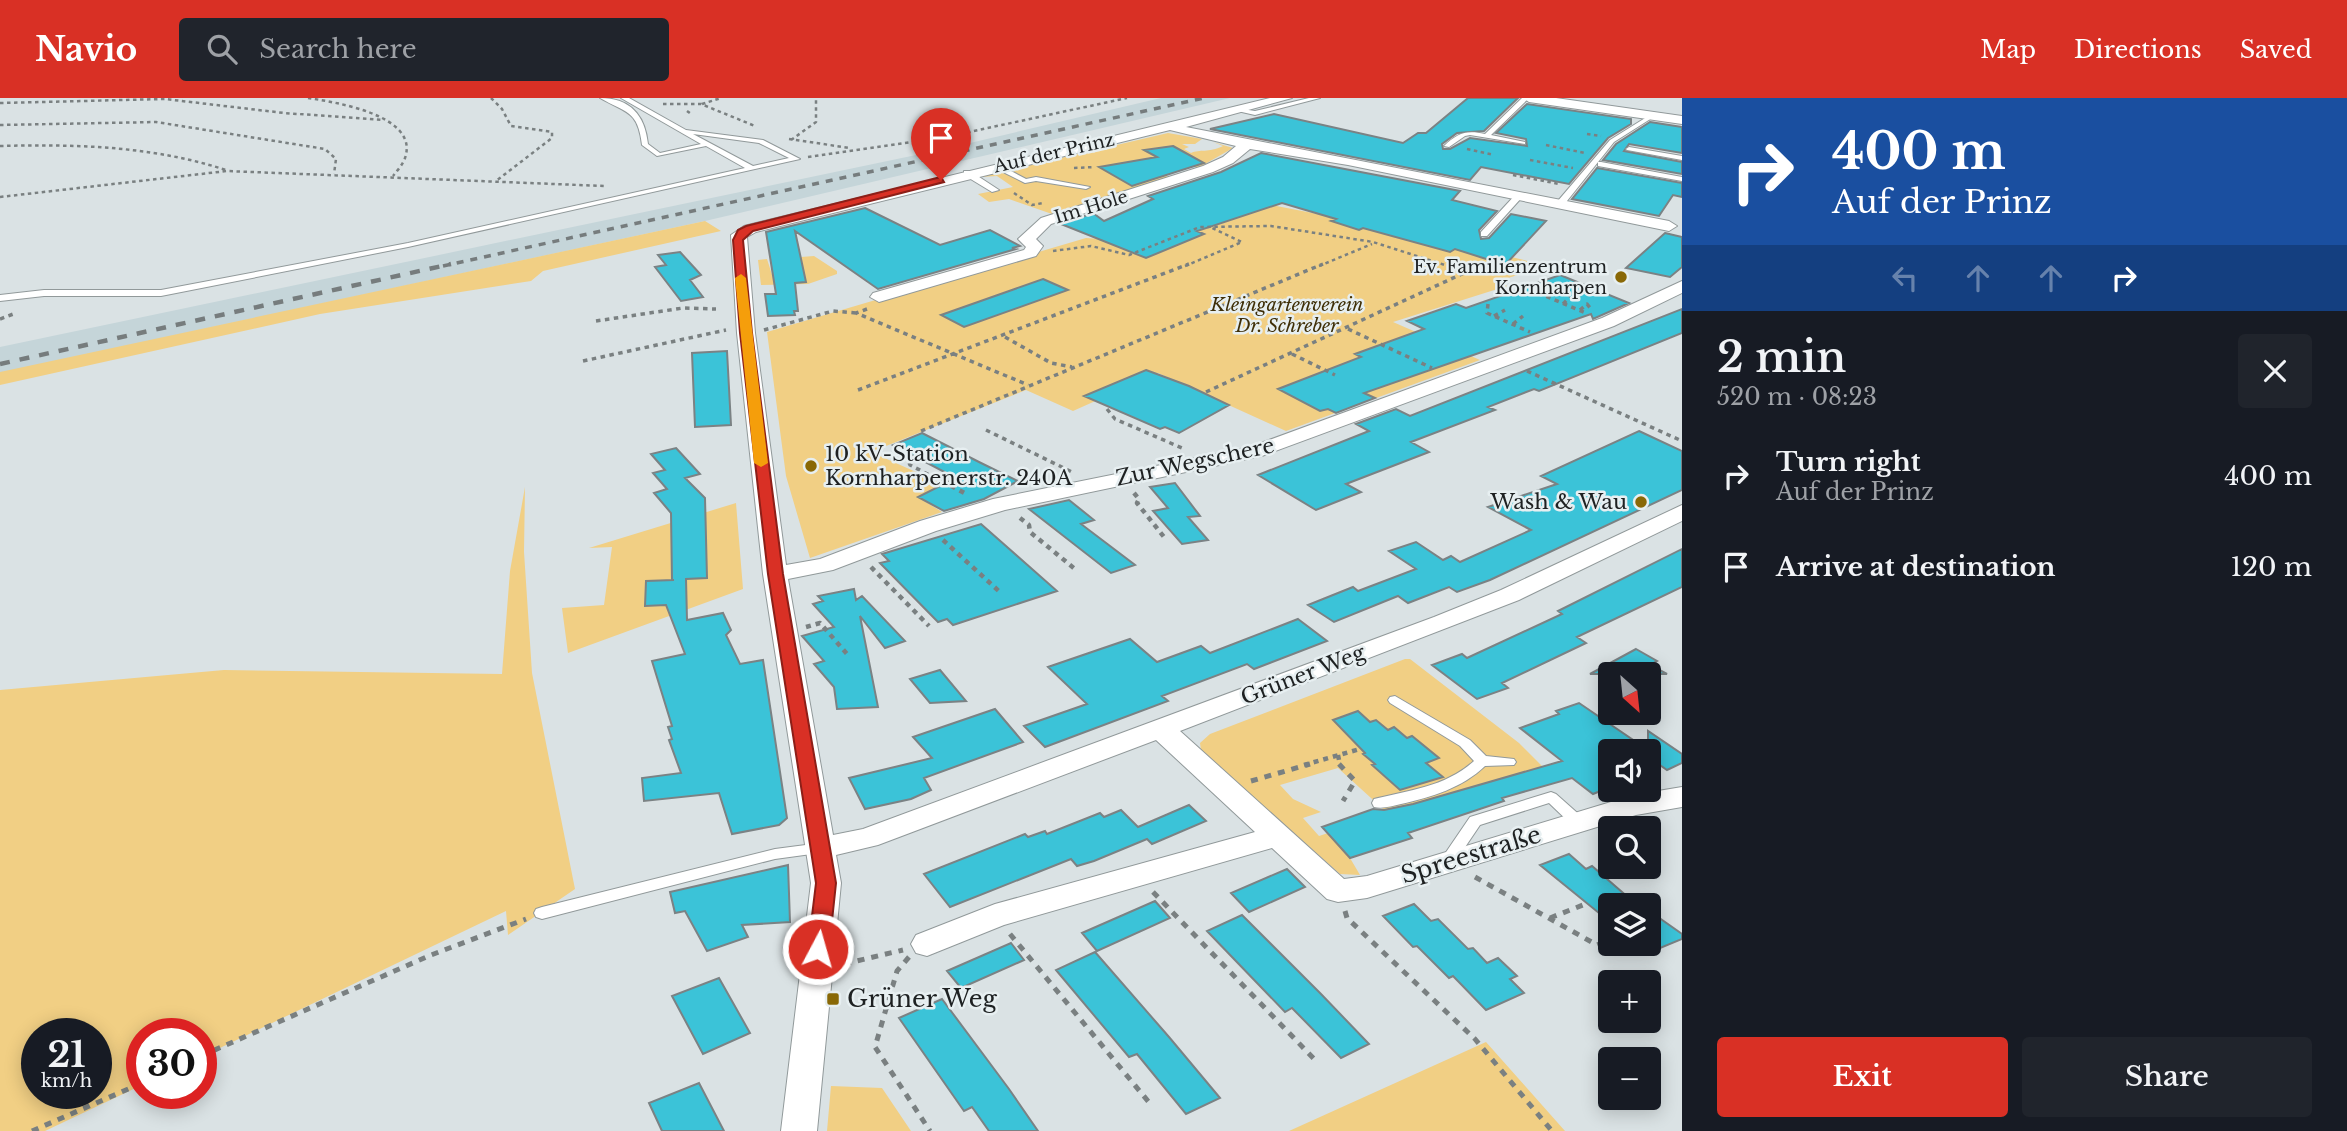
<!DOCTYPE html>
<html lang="en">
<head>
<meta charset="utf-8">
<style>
	:root { --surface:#171b24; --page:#20242c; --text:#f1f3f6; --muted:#9ea1a6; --accent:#d93025 }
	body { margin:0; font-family:"Libre Baskerville",serif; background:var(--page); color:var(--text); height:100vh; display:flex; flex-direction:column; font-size:26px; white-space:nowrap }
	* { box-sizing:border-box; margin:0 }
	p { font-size:23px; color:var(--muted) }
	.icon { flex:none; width:38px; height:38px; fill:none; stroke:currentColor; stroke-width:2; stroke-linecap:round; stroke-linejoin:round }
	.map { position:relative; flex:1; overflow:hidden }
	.side { display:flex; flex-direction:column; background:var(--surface); width:665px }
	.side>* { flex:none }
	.hud { background:#1a4fa0; color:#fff; overflow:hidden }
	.needle { width:46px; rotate:153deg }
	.controls { position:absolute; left:1598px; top:564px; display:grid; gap:14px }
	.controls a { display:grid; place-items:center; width:63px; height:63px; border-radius:7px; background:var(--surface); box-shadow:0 4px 18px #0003; font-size:35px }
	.speed { position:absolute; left:21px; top:920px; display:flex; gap:14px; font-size:35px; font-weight:700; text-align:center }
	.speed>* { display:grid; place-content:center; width:91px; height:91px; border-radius:50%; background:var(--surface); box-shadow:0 4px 18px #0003; line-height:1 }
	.speed small { font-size:18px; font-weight:400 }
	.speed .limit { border:10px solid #d22; background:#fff; color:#111 }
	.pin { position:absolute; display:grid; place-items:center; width:60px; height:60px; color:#fff; margin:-72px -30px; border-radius:50% 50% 50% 0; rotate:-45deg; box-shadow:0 0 7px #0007 }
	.pin .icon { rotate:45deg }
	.me { position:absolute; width:77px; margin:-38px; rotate:6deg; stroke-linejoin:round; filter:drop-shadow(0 0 5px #0008) }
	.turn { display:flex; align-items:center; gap:24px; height:147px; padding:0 35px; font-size:32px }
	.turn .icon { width:91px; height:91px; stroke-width:2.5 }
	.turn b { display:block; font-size:49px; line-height:60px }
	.lanes { display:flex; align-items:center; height:66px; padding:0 35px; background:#0003; justify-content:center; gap:35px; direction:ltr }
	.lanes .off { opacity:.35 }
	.round { display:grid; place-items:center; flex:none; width:74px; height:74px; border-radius:7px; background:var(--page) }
	.overview { display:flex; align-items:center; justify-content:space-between; height:119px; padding:0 35px }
	h1 { font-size:42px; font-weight:600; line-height:52px }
	.primary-button { display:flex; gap:14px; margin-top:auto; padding:14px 35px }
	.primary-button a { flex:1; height:80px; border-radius:7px; background:var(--accent); color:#fff; font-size:28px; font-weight:600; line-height:80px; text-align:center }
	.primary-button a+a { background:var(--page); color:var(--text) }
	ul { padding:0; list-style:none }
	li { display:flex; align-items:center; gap:21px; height:91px; padding:0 35px }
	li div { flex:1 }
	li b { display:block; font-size:26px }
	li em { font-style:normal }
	header { display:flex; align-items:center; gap:42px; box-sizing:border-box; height:98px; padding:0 35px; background:var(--accent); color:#fff }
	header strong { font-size:33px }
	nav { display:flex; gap:38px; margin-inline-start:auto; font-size:24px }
	.search { width:490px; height:63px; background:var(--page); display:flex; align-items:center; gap:18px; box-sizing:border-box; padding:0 24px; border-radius:7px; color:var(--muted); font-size:26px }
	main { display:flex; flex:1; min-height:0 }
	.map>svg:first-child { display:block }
	.built { fill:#c5d5d9 }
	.green { fill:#f1cf84; fill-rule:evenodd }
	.building { fill:#3bc3d8; stroke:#7b8284; stroke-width:2 }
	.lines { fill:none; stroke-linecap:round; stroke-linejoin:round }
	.service-casing { stroke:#91999a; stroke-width:2 }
	.minor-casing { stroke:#91999a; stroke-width:2 }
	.path-far3 { stroke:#7a8081; stroke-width:2.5; stroke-dasharray:3.5 3.5; stroke-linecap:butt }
	.path-far2 { stroke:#7a8081; stroke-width:3.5; stroke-dasharray:4.5 4.5; stroke-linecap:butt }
	.path-far1 { stroke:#7a8081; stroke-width:4.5; stroke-dasharray:5 5; stroke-linecap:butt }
	.path { stroke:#7a8081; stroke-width:5; stroke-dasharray:7 7; stroke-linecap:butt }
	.service { fill:#fff; fill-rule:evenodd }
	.minor { fill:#fff; fill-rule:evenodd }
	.rail-far1 { stroke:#767c7d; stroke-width:3.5; stroke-dasharray:7 7; stroke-linecap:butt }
	.rail { stroke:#767c7d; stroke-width:4.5; stroke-dasharray:10 10; stroke-linecap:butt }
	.route { fill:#d93025; stroke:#8d1f18; stroke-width:2 }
	.slow { fill:#f59e0b }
	.poi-dot { fill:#896806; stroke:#e7eff1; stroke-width:2.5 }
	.labels { text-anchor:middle; stroke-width:5; stroke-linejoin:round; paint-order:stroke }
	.far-street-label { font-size:18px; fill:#1e2122; stroke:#e7eff1 }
	.far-poi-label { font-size:18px; fill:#1e2122; stroke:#e7eff1; text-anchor:end }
	.far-park-label { font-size:18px; font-style:italic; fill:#3f2f07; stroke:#e7eff1 }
	.poi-label { font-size:21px; fill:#1e2122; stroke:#e7eff1; text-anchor:start }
	.street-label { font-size:21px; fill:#1e2122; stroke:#e7eff1 }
	.near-street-label { font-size:24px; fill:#1e2122; stroke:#e7eff1 }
	.near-poi-label { font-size:24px; fill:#1e2122; stroke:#e7eff1; text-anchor:start }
</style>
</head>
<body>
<header>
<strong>Navio</strong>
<div class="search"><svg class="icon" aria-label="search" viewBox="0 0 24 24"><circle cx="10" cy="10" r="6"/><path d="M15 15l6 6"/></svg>Search here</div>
<nav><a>Map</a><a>Directions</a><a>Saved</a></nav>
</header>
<main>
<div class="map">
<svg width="1682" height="1033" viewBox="0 0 1682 1033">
	<rect width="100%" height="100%" fill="#dae2e4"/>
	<path class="built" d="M1161,0H1230L705,123L0,275V249L940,52Z"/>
	<path class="green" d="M1168,35L1202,41L1195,46H1182L1189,49L1184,51L1191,55C1200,51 1208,55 1223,48L1213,44L1233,50L1198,70L1188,67L1161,76L1169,79L1052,116L1009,101L989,104L978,96L1013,89L997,78L980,79Z
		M1251,103L1405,133L1548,168L1498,183L1507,188L1393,224L1480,262L1286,333L1158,275L1073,313L1026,292L871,354L943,386L918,399L942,414L810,460L786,378L767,234L1086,140L1147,144Z
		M705,123L721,133L543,173L531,183L320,216L0,287V274Z
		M814,158L837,173V176L808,186L761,187L758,162L767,161L775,186L806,184L801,159Z
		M525,389L524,454L532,575L575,791L508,837L506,813L201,959V936H142V987L45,1033H0V592L224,572L502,576L510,473ZM37,936H96V996H37Z
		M736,405L743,491L568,555L562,510L604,507L612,449L589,450Z
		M1405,561H1410L1519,645L1543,669L1393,720L1338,670L1280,687L1293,701L1321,714L1303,720L1319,738L1328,735L1350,760L1360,777L1340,776L1208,659L1201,652L1200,645L1210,636Z
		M1486,944L1565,1033H1289Z
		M831,988L882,990L911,1033H827Z"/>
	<path class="building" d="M1468,0H1518L1484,33L1457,35L1442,46L1443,51H1450L1470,40L1527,48L1526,41L1496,35L1527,6L1631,21V26L1608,40L1569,86L1481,69L1470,82L1210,31L1274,16L1403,45L1418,35H1426Z
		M1650,24L1682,29V55L1629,46L1624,53L1682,64V76L1603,62L1616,46Z
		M1173,48L1204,65L1132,88L1099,69L1157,59L1144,52Z
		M1261,55L1460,93L1452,102L1497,113L1479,132L1481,141L1489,140L1511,116L1546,123L1505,167L1455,151L1450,154L1363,130L1359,132L1331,123L1336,121L1282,105L1197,133L1204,136L1146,160L1061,126L1093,115L1104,123L1153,101L1148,98L1221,74Z
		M1597,70L1682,85V99L1673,97L1659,118L1572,101Z
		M865,110L940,147L990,132L1020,148L1012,150L1016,151L878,191L795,133L806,184L795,185L798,213H794L795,217L768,218L765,196H776L766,134Z
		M1665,135L1682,139V169L1670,179L1626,170Z
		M680,154L701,177L690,182L703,199L681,203L655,169L666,167L658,157Z
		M1560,177L1629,205L1593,221L1591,216L1364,295L1375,300L1336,315L1328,311L1320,313L1278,291L1361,259L1355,256L1424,231L1407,223L1456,206L1466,210Z
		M1043,181L1068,192L964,229L941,217Z
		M1682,211V235L1539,293L1534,291L1488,309L1495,312L1411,344L1429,354L1346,386L1361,394L1316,412L1258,377L1369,333L1356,326L1396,311L1410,318Z
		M727,253L731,327L695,329L692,255Z
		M1146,272L1189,288L1229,307L1179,335L1165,329L1160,331L1084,298Z
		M1639,333L1682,353V392L1490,482L1457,494L1449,489L1408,505L1398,498L1334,524L1308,507L1353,489L1358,493L1416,471L1389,453L1416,444L1443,462L1451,458L1460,464L1531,432L1488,409L1557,386L1541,378Z
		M922,335L979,364L1018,383L984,401L944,413L918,399L956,380L893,347Z
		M676,350L700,376L685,380L705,400L707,480L686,481L687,522L723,515L731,532L726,537L740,566L763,562L787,720L779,727L732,736L719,695L644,703L642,680L681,675L669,642L672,641L668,629L672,628L652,563L685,556L666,507L645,508L646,483L674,482H672L671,415L654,395L667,391L653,375L665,372L651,356Z
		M1175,385L1200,418L1188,419L1208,442L1182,446L1153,413L1168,410L1150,389Z
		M1069,402L1094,422L1081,426L1135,467L1111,475L1029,411Z
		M981,426L1057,493L953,527L947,521L938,524L880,465L889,463L882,456Z
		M1682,451V489L1577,539L1586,545L1502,585L1508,590L1477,601L1432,567L1462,556L1467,560L1562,516L1558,513Z
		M854,491L856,502L862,498L905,543L885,550L860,518L878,609L837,611L834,589L814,566L824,563L802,538L834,529L813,506L823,503L818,498Z
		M1298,521L1327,543L1254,571L1247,566L1162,598L1168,603L1045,649L1024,628L1087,606L1048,569L1130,541L1157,564L1201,548L1210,555Z
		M1636,551L1657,563L1650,567L1667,576H1590Z
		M940,572L966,603L930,605L910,581Z
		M1579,605L1648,652V633L1682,656V665L1667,672L1657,665L1648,670V653H1610V689L1593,696L1572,680L1502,700L1504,703L1408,735L1412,740L1350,760L1322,729L1373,711L1384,712L1413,706L1562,663L1520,630L1559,616L1556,613Z
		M995,611L1023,644L924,680L931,692L911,701L865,711L849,680L932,660L913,639Z
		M1358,613L1370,624L1376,622L1388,632L1394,629L1407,640L1412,638L1439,660L1426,665L1443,679L1400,692L1372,667L1375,666L1363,656L1365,655L1333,622Z
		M1189,707L1206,723L1152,746L1147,741L1094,763L1077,768L1071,761L950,809L924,776L1025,736L1028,739L1045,733L1047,736L1100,715L1104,719L1121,712L1138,729Z
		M1569,756L1586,771L1592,768L1637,807H1610V824L1540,767Z
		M788,767L790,824L742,827L748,839L707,853L685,813L675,815L670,794Z
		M1287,771L1305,789L1249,814L1231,795Z
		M1155,803L1170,820L1097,853L1082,835Z
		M1414,806L1431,823L1438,821L1468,851L1473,850L1487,865L1498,860L1517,878L1510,881L1524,895L1486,912L1453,878L1449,880L1417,848L1413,849L1383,818Z
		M1648,812L1682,836V841L1648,855Z
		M1242,817L1321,896L1369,946L1341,960L1292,910L1285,914L1207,833Z
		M1011,845L1024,862L961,890L947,873Z
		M1095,854L1169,939L1220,1000L1186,1016L1137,956L1129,959L1056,872Z
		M719,880L750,935L703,956L672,898Z
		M942,901L1009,991L1038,1033H989L972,1009L964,1013L899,920Z
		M699,985L724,1033H662L649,1005Z"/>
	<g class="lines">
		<defs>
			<path id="service" d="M600,0C630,0 645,17 648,46L660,55L701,46L621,0H629L686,32L763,42L800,61L408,149L161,198H44L0,203V197L44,192H161L408,145L745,70L706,48L657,58L642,47C638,12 626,15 600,0ZM693,36L759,45L789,60L753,68Z
				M1309,0H1320L1255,17L1233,12L1236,10L1255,13Z
				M1522,0H1529L1491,37L1525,44V46L1470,37L1465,38L1449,49L1444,48C1458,35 1466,32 1485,36Z
				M1650,17L1655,18L1614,44L1563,108H1557V104L1610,42Z
				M1629,49L1682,58V62L1627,52L1626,51Z
				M1601,64L1682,79V83L1598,68V64Z
				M998,66L1026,81L1036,79L1090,89L1086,91L1036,83L1025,85L995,70L994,68Z
				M964,73H970L999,92L992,94L964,77Z
				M1517,95L1524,97L1487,138H1481V134Z
				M1395,598L1470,642L1486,658L1514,661L1516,664L1514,667L1485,668C1462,690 1432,699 1401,706C1392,708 1383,711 1374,709L1372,705L1374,701C1410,692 1445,689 1474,663L1460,648L1390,605L1388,602L1390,599Z
				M1551,694L1556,696L1583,720L1585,724L1583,728H1573L1549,705L1480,727L1453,767L1448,768L1443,767L1440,763L1470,719Z
				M821,745L826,746L828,750L826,754L775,761L542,821L536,819L534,815L536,811L542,809L775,751Z"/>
			<path id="minor" d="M1270,0H1292L1186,29L1669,123L1677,128L1669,133L1348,67L1250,51L1233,65L1213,74L1051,126L1036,141L1043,148L1036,158L879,204L870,199L873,195L1024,152L1026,149L1018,141L1041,120L1203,68L1223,59L1236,48L1170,32L756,134L747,139L755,235L786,467L820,461L920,423L993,401L1250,349L1602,220L1682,183V195L1614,228L1262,358L1005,412L936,433L833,472L788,481L833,737L863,731L1434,519L1501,492L1682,407V423L1519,502L1180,633L1344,781L1367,778L1634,697L1682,689V709L1636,717L1367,800L1338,804L1327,801L1272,750L1004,827L927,858L916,855L911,846L916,837L995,806L1255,734L1156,642L878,747L836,757L841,785L817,1033H781L811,785L763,476L737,235L731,137L744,128Z
				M1523,0H1556L1682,18V26L1529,4Z"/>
		</defs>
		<use href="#service" class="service-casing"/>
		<use href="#minor" class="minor-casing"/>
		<path class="path-far3" d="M308,0C334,4 420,17 405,60C403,66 397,73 393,78
			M491,0L502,11L511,28L552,34V40L496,83
			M0,5L165,1L284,15L384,22
			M663,6H701L755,28
			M702,6L721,0
			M687,13L691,16
			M0,27L156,24L325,51L336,61L334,76
			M1587,36L1601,38
			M789,41L850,50
			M791,42L816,24V0
			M1546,47L1585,55
			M0,48C77,46 152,48 226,72
			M1467,51L1494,57
			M808,59L946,39L1127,0
			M1530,62L1573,70
			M1074,70L1095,69
			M1513,77L1559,86
			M1014,95L1032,107L1043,105
			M0,99L227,73L604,88
			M1053,153L1091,148L1129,157L1200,129L1271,128L1373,144L1448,168
			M1185,168L1242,144L1210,129
			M1319,168L1372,146"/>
		<path class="path-far2" d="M1538,195L1586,215
			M1488,206L1487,215L1530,234
			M1563,206L1570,199
			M867,211L856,215L1028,287
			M1580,212L1587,206L1591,211
			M1494,218L1505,212
			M0,221L16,215
			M596,223L683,210L716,211
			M1513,226L1523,218
			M1348,231L1432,270
			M764,232L833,213L856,215
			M1005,239L1051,265L1072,269
			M1292,256L1335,277
			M583,263L726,232
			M1527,273L1682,343
			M858,292L1189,166
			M1206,294L1464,175L1444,166
			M1107,311L1115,321L1182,350
			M986,332L1072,374
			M921,333L1323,166
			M905,357L910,367L945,385"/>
		<path class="path-far1" d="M942,383L968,397
			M1134,395L1139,401L1137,405L1164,439
			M1020,420L1029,427L1030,434L1075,471
			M943,442L1002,496
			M871,469L929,528
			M806,529L820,525L848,557
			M1338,657L1340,667
			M1304,667L1360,651"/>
		<path class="path" d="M1339,666L1355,683L1343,703
			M1251,683L1310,666
			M1475,779L1597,847L1610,842
			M1153,794L1318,965
			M1345,813L1347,820L1475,941L1552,1033
			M1550,820L1588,805
			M1010,836L1152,1008
			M909,859L897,873L875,949L930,1033
			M844,866L903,852
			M201,958L431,857L526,821
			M32,1033L142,985"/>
		<use href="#service" class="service"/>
		<use href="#minor" class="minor"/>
		<path class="rail-far1" d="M443,168L1204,0"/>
		<path class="rail" d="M0,266L451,166"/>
	</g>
	<path class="route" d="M941,79L944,84L753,133L743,142L752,235L783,476L836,785L829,851L826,857H811L808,851L816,785L768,476L740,235L733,142L738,132L746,128Z"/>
	<path class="slow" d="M741,176L746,180L768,365L761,369L754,365L735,180Z"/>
	<g class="poi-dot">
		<circle cx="1621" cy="179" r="7"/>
		<circle cx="811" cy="368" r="7"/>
		<circle cx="1641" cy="404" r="7"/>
		<rect x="826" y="894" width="14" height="14" rx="3.5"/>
	</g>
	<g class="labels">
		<g class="far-street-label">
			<text transform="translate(1054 55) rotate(-13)" y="6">Auf der Prinz</text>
			<text transform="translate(1091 109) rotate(-17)" y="6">Im Hole</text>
		</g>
		<g class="far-poi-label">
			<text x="1607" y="175">Ev. Familienzentrum<tspan x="1607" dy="21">Kornharpen</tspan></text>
		</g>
		<g class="far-park-label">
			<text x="1287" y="213">Kleingartenverein<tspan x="1287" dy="21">Dr. Schreber</tspan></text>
		</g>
		<g class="poi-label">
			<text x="825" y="363">10 kV-Station<tspan x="825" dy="24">Kornharpenerstr. 240A</tspan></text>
			<text x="1627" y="411" text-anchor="end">Wash &amp; Wau</text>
		</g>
		<g class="street-label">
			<text transform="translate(1195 364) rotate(-12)" y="7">Zur Wegschere</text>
			<text transform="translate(1303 577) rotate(-21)" y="7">Grüner Weg</text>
		</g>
		<g class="near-street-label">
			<text transform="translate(1471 757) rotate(-17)" y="8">Spreestraße</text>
		</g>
		<g class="near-poi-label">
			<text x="847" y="909">Grüner Weg</text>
		</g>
	</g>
</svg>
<div class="controls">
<a><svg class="needle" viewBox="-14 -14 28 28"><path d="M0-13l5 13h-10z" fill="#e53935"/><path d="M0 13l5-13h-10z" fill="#9ea1a6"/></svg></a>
<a><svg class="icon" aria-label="sound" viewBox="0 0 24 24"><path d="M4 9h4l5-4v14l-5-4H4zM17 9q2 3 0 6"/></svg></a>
<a><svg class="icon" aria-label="search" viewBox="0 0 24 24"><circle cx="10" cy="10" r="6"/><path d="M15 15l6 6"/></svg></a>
<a><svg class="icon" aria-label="layers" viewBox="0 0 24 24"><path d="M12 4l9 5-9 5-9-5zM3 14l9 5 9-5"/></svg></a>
<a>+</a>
<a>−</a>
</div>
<div class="speed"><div>21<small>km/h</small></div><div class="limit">30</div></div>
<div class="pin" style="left:941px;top:82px;background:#d93025"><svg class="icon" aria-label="arrive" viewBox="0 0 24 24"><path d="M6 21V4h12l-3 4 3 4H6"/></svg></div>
<svg class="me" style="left:818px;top:851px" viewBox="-20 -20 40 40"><circle r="17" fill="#d93025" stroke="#fff" stroke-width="3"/><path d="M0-11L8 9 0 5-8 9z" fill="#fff"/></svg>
</div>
<section class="side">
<div class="hud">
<div class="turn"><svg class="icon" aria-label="right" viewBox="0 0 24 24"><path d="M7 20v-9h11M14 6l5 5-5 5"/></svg><div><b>400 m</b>Auf der Prinz</div></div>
<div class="lanes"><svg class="icon off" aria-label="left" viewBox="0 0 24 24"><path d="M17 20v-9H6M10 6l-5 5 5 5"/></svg><svg class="icon off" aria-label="ahead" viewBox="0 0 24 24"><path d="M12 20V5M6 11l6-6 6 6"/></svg><svg class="icon off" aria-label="ahead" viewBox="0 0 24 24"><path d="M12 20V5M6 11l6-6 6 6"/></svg><svg class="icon" aria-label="right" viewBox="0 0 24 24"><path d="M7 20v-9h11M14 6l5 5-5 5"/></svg></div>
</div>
<div class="overview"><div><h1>2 min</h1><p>520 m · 08:23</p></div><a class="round"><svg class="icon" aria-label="close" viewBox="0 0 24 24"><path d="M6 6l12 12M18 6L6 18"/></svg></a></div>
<ul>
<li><svg class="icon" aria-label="right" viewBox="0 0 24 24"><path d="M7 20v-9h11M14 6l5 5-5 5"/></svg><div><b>Turn right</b><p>Auf der Prinz</p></div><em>400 m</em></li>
<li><svg class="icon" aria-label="arrive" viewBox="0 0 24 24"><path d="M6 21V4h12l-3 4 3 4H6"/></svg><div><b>Arrive at destination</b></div><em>120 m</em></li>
</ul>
<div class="primary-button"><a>Exit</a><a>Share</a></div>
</section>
</main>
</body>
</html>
